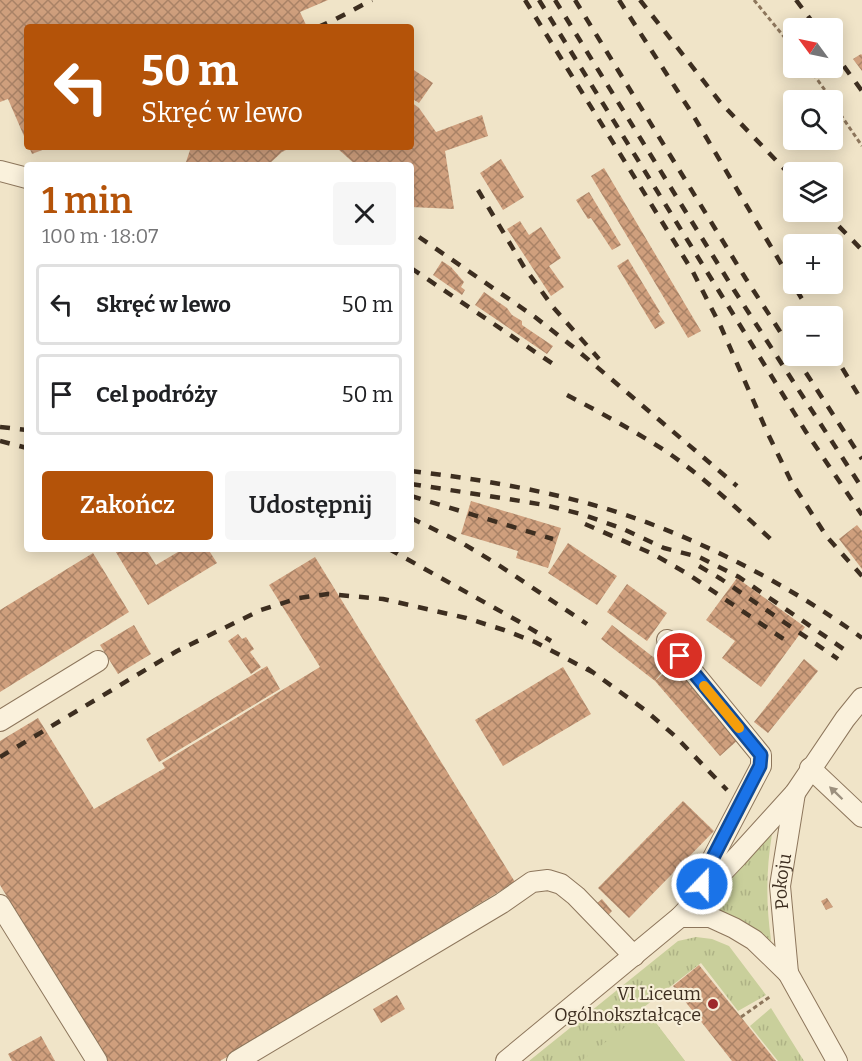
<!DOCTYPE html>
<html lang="pl">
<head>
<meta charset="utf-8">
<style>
	:root { --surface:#fff; --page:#f6f6f6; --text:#202124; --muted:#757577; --line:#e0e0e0; --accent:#b45309 }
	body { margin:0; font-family:Bitter,serif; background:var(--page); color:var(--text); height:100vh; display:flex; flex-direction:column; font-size:22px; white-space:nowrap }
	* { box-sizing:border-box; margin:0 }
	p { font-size:20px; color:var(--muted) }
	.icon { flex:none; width:33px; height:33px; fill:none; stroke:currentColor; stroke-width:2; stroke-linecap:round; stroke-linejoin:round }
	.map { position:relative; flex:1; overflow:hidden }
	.side { position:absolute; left:24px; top:162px; width:390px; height:390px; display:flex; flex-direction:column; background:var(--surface); border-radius:6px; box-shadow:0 3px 15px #0003 }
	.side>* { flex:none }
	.top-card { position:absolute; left:24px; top:24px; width:390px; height:126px; border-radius:6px; box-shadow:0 3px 15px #0003; background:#b45309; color:#fff; overflow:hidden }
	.needle { width:39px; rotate:303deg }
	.fabs { position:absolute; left:783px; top:18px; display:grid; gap:12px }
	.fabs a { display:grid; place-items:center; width:60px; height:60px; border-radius:6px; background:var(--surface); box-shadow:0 3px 15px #0003; font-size:30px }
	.pin { position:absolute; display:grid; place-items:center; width:51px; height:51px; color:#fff; margin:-26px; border:3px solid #fff; border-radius:50%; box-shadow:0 2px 6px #0007 }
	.me { position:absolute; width:66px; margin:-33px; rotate:22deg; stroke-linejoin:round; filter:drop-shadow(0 0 4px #0008) }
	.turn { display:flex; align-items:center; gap:21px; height:126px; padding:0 18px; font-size:27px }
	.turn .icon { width:78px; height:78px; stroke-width:2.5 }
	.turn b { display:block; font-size:42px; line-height:51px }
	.round { display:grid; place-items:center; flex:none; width:63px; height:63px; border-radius:6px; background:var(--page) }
	.overview { display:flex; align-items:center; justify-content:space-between; height:102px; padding:0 18px }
	h1 { font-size:36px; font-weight:600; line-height:45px; color:var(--accent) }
	.primary-button { display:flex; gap:12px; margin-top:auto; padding:12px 18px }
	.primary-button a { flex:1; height:69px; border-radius:6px; background:var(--accent); color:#fff; font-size:24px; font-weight:600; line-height:69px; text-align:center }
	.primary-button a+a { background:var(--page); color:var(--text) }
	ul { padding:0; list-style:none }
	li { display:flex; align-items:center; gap:18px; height:81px; margin:0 12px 9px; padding:0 6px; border:3px solid var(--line); border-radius:6px }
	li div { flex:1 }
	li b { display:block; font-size:22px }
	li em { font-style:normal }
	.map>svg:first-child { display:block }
	.grass { fill:url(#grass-tufts) }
	.pitch { fill:#c9cf9b }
	.building { fill:url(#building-cross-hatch) }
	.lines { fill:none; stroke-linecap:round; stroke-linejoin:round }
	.minor-casing { stroke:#8d765c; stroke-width:22 }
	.path { stroke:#8d765c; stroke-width:3; stroke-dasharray:4.5 3; stroke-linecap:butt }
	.minor { stroke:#faf1dc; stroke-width:20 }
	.rail { stroke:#3d2e20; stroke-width:4.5; stroke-dasharray:10 10; stroke-linecap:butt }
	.oneway { fill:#9c907e }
	.route-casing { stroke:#114b97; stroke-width:15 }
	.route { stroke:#1a73e8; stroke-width:10 }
	.slow { stroke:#f59e0b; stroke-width:10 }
	.poi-dot { fill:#9e2a2b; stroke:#f7eed8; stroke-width:2 }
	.labels { text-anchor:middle; stroke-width:4.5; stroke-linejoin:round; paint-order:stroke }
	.street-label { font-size:18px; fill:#3d2e20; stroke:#f7eed8 }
	.poi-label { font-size:18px; fill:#3d2e20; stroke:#f7eed8; text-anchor:end }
</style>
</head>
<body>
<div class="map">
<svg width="862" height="1061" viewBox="0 0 862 1061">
	<defs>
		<pattern id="grass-tufts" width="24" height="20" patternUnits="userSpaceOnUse" patternTransform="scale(1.5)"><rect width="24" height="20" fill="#c9cf9b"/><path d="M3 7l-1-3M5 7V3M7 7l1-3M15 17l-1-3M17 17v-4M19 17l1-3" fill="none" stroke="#aeb285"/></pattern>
		<pattern id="building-cross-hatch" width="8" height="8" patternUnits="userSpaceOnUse" patternTransform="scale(1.5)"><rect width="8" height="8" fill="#cf9f7d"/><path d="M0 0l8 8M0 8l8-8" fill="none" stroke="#a98266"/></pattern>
	</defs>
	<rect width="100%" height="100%" fill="#f0e4c8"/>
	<path class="grass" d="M767,832L772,834C766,870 766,904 771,940L769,942L707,908L738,871Z
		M696,937L712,939L729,946L766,995L738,1011L701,963L644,1007L685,1061H529L678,941Z
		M771,1008L804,1061H778L750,1026Z"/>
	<path class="pitch" d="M646,1011L685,1061H581Z"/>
	<path class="building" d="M0,0H328L300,12L307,27H27V143L8,99L0,102Z
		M861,54L862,55V71L853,59Z
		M411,68L433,83L419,103L411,98Z
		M411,102L419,108L436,132L482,115L488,136L445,151L454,209L411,207V165H356L338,149L333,148L411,147Z
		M29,147H50L32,154Z
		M191,147H292L282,152L268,165H185Z
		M501,159L524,197L503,210L480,173Z
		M604,168L701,331L688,338L591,176Z
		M589,192L621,245L612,250L591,218L588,219L576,200Z
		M520,221L529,235L541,227L561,258L549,266L564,287L551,296L507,229Z
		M628,259L660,312L658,313L665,323L655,329L617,266Z
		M442,261L451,267L464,282L461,287L465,290L462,295L433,275Z
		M484,292L507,308L512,315L522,321V325L553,346L547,354L475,305Z
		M471,501L561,528L548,568L516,558L518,551L461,534Z
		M857,525L862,531V569L839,539Z
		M568,543L617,576L597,605L548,573Z
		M114,549H146L156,565L183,549H208L217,563L148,605Z
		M93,553L129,612L0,692V610Z
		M315,557L515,882L220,1061H106L0,885V741L38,718L94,809L165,768L162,763L320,667L269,585Z
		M737,578L805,627L761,687L722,658L735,641L706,620Z
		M627,584L667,613L647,641L607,612Z
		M134,625L151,654L118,674L100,645Z
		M612,625L666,667L655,681L601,639Z
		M238,634L242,639L246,637L254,649L250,652L261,667L251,674L228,641Z
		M804,659L818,671L768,733L754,722Z
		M673,665L739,739L720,756L655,681Z
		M267,666L280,689L159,762L146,739Z
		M563,667L591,714L503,766L475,720Z
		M683,801L714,831L629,918L598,888Z
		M827,898L833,907L826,910L821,901Z
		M602,899L612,911L606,917L595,905Z
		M699,965L741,1017L776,1061H732L673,986Z
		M397,995L405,1009L381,1023L373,1009Z
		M41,1036L55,1061H12L8,1054Z"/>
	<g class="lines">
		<defs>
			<g id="minor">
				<path d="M0,171L27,178"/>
				<path d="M667,640L761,755V766L706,871L699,895"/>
				<path d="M0,721L98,661"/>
				<path d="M810,768L862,817"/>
				<path d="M0,905L97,1061"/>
				<path d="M680,917H710L734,928L754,940L788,973L837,1061"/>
				<path id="s1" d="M788,973L780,886L795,793"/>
				<path d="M237,1061L502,903L532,882L548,880L561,884L576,896L634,956"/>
				<path d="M506,1061L680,917L737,857L795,793L845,719L862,698"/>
			</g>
		</defs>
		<use href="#minor" class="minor-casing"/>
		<path class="path" d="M754,0L794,49
			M809,68L832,100
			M832,102L862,146
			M741,1017L771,996"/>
		<use href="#minor" class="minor"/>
		<path class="rail" d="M525,0L693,272L721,327L768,434L792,483L827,537L862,576
			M539,0L806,432L862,515
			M555,0L734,290L862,488
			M575,0L746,279L794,353
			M619,0L693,115L812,316
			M640,0L720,102L794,179
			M796,0L817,28
			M318,27L336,19L372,0
			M832,50L862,91
			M478,190L524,267L553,307L599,359
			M825,212L862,250
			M419,237L535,317L577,350L737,486
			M411,268L553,364
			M832,351L862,401
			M795,356L862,459
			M567,395C601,413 635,431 667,452C706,479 741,512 776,544
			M0,427L27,430
			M0,441L27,448
			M411,471C471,478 532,488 590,504C684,530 784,581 862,638
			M411,484L508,499L545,505L581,514L621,528L664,548L699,557L739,577L845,650
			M411,496L553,539
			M411,518L462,543L497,564L587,624
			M585,524L653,554L688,574L785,640
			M389,549L518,621L551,641
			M699,566L721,579L838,659
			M587,668L645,710L675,736L727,790
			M0,757L177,651L261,610L299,598L328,594L383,599L466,618L504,630L535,642L594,673"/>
	</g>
	<defs><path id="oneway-solid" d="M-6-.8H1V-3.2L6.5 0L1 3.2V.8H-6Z" transform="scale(1.5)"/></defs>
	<use class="oneway" href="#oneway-solid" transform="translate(836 793) rotate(-136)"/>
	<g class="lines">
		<defs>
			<path id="route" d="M680,656L761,755L760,766L706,871L702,884"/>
		</defs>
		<use href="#route" class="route-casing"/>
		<use href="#route" class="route"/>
		<path class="slow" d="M704,686L739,728"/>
	</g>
	<circle class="poi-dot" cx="713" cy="1004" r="6"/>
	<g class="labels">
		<g class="street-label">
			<text dy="6" stroke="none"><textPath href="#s1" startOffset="92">Pokoju</textPath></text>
		</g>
		<g class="poi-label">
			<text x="701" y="1000">VI Liceum<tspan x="701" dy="21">Ogólnokształcące</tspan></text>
		</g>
	</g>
</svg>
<div class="fabs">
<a><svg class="needle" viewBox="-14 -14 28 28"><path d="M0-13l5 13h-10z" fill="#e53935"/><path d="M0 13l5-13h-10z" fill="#757577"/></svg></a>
<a><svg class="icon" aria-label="search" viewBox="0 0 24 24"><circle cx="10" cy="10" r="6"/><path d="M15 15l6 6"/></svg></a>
<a><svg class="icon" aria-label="layers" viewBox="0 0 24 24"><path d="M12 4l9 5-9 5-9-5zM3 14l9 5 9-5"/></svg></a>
<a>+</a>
<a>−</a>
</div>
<div class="pin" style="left:680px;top:656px;background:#d93025"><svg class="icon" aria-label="arrive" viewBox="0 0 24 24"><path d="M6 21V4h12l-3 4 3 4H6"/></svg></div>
<svg class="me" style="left:702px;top:884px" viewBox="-20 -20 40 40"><circle r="17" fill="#1a73e8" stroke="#fff" stroke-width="3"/><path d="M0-11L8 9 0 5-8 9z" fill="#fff"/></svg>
<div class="top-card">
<div class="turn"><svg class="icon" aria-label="left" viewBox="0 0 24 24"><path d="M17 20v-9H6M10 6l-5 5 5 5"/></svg><div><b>50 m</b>Skręć w lewo</div></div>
</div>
<section class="side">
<div class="overview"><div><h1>1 min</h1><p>100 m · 18:07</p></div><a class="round"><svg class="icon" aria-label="close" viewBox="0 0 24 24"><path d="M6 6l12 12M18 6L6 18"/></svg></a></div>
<ul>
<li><svg class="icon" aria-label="left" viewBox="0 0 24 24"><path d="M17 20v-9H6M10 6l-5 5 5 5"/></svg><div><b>Skręć w lewo</b></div><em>50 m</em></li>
<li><svg class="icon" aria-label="arrive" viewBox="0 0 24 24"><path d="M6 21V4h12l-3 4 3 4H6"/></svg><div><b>Cel podróży</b></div><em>50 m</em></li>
</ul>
<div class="primary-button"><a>Zakończ</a><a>Udostępnij</a></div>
</section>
</div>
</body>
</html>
